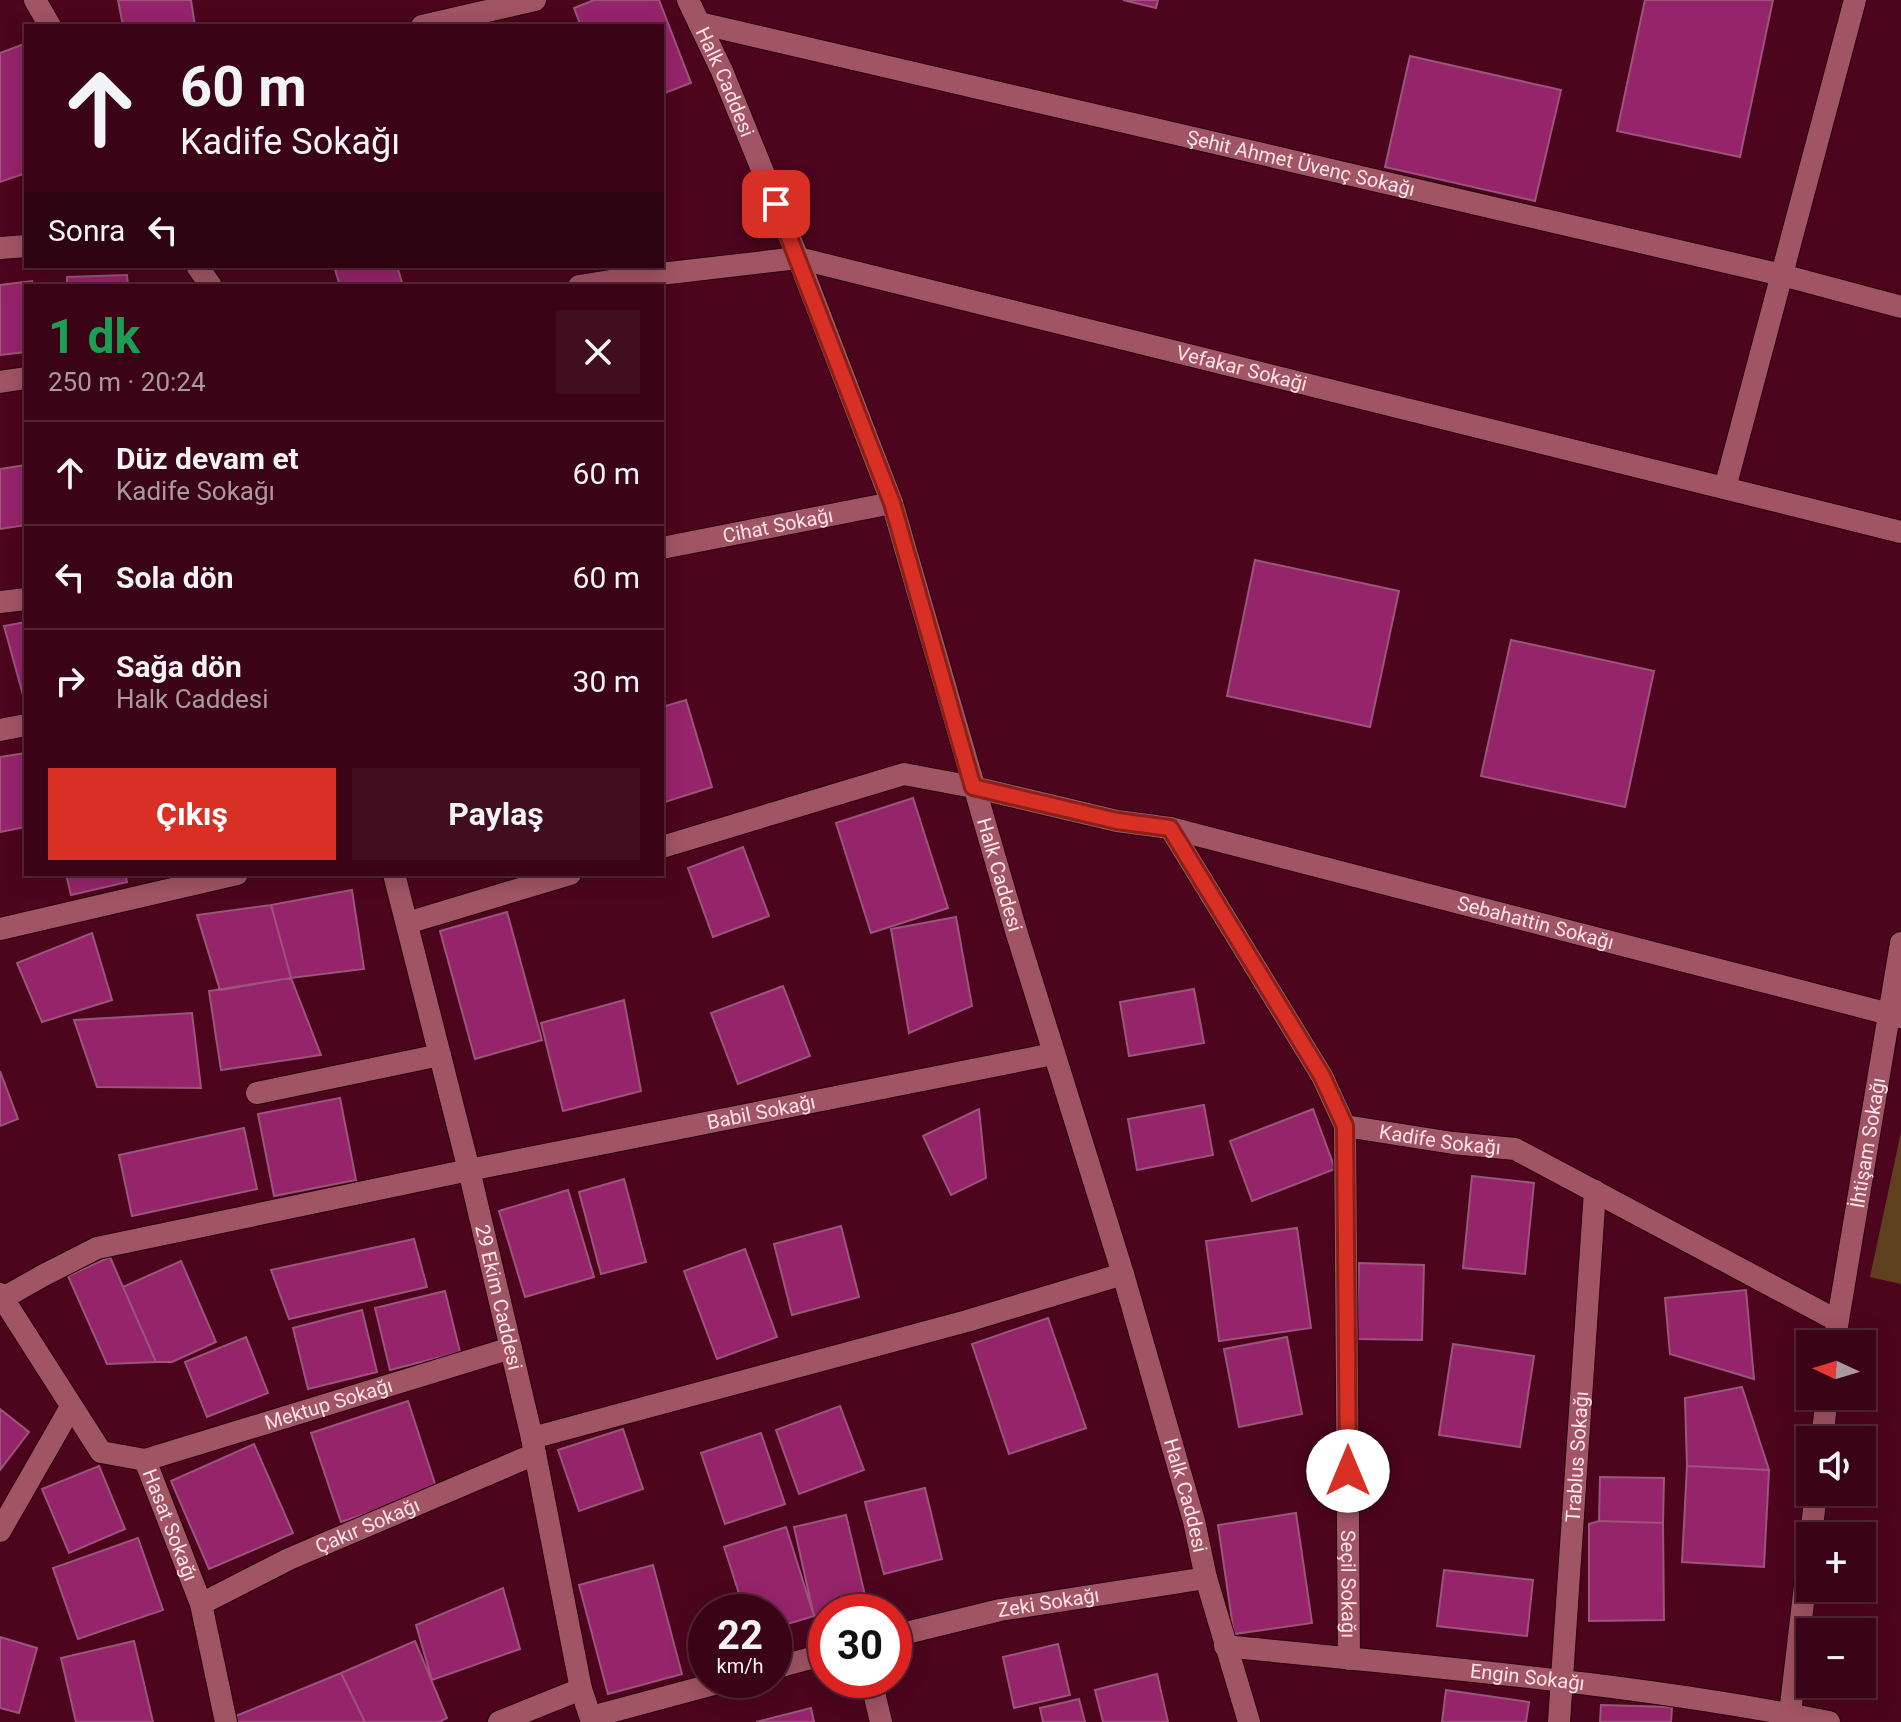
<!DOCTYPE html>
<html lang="tr">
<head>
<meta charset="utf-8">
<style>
	:root { --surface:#3a0416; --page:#410e1f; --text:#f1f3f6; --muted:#ab98a1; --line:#542535; --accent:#d93025 }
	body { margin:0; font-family:Roboto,sans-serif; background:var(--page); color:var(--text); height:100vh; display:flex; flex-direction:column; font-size:30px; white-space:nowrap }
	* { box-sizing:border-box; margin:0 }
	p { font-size:26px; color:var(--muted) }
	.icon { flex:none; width:44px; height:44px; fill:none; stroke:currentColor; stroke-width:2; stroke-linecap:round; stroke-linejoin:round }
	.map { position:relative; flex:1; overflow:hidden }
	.drawer { position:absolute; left:24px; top:284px; width:640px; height:592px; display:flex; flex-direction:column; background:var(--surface); border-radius:0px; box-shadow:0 4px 20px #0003,0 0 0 2px var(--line) }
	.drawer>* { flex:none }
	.banner { position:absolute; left:24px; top:24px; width:640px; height:244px; border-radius:0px; box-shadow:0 4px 20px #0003,0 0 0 2px var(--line); background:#3a0416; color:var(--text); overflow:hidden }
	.needle { width:52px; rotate:274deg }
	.buttons { position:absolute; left:1796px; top:1330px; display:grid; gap:16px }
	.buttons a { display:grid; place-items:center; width:80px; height:80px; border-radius:0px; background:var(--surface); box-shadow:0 4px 20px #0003,0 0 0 2px var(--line); font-size:40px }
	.speed { position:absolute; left:688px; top:1594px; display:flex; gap:16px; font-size:40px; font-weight:700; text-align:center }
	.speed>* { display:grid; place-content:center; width:104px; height:104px; border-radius:50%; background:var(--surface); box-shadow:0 4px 20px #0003,0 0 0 2px var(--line); line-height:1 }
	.speed small { font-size:20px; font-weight:400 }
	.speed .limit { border:12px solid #d22; background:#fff; color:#111 }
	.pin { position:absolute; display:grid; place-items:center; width:68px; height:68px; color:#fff; margin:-34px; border-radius:16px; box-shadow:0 4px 12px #0006 }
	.me { position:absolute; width:88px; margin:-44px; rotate:0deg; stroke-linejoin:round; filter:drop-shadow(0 0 6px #0008) }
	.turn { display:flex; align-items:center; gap:28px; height:168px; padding:0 24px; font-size:36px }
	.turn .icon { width:104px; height:104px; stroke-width:2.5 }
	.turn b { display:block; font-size:56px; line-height:68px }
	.then { display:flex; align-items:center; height:76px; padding:0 24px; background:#0003; gap:16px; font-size:30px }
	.round { display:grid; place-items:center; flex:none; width:84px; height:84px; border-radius:0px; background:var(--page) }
	.summary { display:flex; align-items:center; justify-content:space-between; height:136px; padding:0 24px }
	h1 { font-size:48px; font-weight:700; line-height:60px; color:#1e9e55 }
	.button { display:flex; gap:16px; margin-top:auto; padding:16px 24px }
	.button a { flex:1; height:92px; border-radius:0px; background:var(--accent); color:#fff; font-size:32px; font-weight:700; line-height:92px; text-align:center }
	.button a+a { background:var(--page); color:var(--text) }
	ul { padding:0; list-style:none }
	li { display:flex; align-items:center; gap:24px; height:104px; padding:0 24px; border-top:2px solid var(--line) }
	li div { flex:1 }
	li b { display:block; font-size:30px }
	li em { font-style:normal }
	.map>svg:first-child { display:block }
	.green { fill:#5e401e }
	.building { fill:#96246a; stroke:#9a557a; stroke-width:2 }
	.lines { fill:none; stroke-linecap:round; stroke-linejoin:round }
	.minor-casing { stroke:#25020b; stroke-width:24 }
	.tertiary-casing { stroke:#25020b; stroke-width:24 }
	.minor { stroke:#a15464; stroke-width:22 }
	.tertiary { stroke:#a15464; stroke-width:22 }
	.route-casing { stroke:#8d1f18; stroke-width:20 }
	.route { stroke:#d93025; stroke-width:14 }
	.labels { text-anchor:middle; stroke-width:8; stroke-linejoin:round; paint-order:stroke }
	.street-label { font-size:20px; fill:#ffe3e7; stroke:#4d051e }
</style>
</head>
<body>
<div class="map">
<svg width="1901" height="1722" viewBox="0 0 1901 1722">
	<rect width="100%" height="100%" fill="#4d051e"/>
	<path class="green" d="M1901,1132V1284L1870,1277Z"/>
	<path class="building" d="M118,0H191L195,26H123Z
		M594,0H659L691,83L662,94V26H581L574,8Z
		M1123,0H1158L1156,8Z
		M1645,0H1773L1740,157L1617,131Z
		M24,44L26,51V173L0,182V53Z
		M1410,56L1561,90L1535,201L1385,167Z
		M334,266H397L403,286H340Z
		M127,275L128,286H67V277Z
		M32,281L33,286H26V352L0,355V285Z
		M26,465V525L0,529V469Z
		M1255,560L1399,591L1370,727L1227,696Z
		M26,622V695H23L4,626Z
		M1511,640L1654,671L1625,807L1481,776Z
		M686,700L712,787L662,803V707Z
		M26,753V827L0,832V757Z
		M913,798L948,908L871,933L836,823Z
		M743,847L769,916L713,937L688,868Z
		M66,874H125L127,882L71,895Z
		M352,890L364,969L291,978L271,905Z
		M271,905L291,978L220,990L197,915Z
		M507,912L542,1040L475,1059L440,931Z
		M956,917L972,1006L909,1033L891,929Z
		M92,933L112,1000L42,1022L17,963Z
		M291,978L321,1055L221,1070L209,991Z
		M783,986L810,1056L738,1084L711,1013Z
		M1194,989L1204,1043L1129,1056L1120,1002Z
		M624,1000L641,1091L563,1111L541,1023Z
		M192,1013L201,1088L97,1087L74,1020Z
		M0,1071L18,1119L0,1126Z
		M340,1098L356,1180L274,1196L258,1114Z
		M1204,1105L1213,1155L1137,1170L1128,1119Z
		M979,1109L986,1178L951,1195L923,1136Z
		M1313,1109L1335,1169L1252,1201L1230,1141Z
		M244,1128L257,1189L132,1216L119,1155Z
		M1472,1176L1534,1183L1525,1274L1463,1268Z
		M624,1179L646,1262L601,1274L579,1192Z
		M568,1190L594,1277L525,1297L499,1211Z
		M841,1226L859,1297L792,1315L774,1244Z
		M1297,1228L1311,1328L1219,1341L1206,1241Z
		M414,1239L427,1287L289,1319L271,1270Z
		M745,1249L777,1337L717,1359L684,1271Z
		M110,1257L123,1287L156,1362L107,1364L68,1276Z
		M181,1261L216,1342L172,1362H156L123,1287Z
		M1359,1263L1424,1265L1422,1340L1357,1339Z
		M1746,1290L1754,1379L1670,1354L1665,1298Z
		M445,1291L460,1352L390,1370L375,1308Z
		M362,1310L377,1372L308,1389L293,1328Z
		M1048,1318L1086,1428L1009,1454L972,1344Z
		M246,1337L268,1393L207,1417L185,1362Z
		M1287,1337L1302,1414L1239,1427L1224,1349Z
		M1453,1344L1534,1356L1520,1447L1439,1435Z
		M1742,1387L1769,1470L1687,1466L1685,1398Z
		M408,1401L437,1490L341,1522L311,1433Z
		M840,1406L864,1470L799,1494L776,1430Z
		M0,1409L29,1432L0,1470Z
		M623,1429L643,1489L579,1511L558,1450Z
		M761,1433L785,1504L725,1524L701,1453Z
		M254,1444L293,1533L209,1569L171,1481Z
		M99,1466L125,1529L69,1553L42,1489Z
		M1687,1466L1769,1470L1764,1567L1682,1562Z
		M1600,1477L1664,1478L1663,1523L1599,1521Z
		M925,1488L942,1559L884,1574L865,1502Z
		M1296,1513L1312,1623L1234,1634L1218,1525Z
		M846,1515L867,1604L814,1616L794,1527Z
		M1599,1521L1663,1523L1664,1620L1589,1621V1524Z
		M786,1527L814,1616L774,1628V1612H745L724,1547Z
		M138,1538L163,1610L78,1639L53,1568Z
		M653,1565L682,1674L608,1694L579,1585Z
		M1444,1570L1533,1580L1527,1636L1437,1626Z
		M503,1588L520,1649L432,1680L416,1625Z
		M0,1637L37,1648L19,1713L0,1708Z
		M134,1641L153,1722H76L61,1658Z
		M415,1641L447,1718L439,1722H365L341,1673Z
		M1058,1644L1070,1695L1014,1708L1003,1657Z
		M341,1673L365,1722H226V1720Z
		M1157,1674L1168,1722H1103L1095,1690Z
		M1446,1690L1529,1702L1526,1722H1442Z
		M1079,1699L1085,1722H1043L1040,1708Z
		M1601,1705L1672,1707L1671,1722H1600Z
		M811,1708L814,1722H756Z"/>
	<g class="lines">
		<defs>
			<g id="minor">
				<path id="s1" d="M688,0L722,71L798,258L892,503L1017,934L1123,1274L1194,1521L1206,1578L1249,1722"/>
				<path id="s2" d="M699,23L1782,275L1901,307"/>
				<path d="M422,26L535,0"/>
				<path d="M0,248L26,246"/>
				<path id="s3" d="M579,286L635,277L798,258L1901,532"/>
				<path d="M0,382L26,378"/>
				<path d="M1725,488L1855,0"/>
				<path id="s4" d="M662,548L892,503"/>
				<path d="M0,602L26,599"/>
				<path d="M0,730L26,725"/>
				<path id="s5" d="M1170,828L1322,1076L1345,1126L1453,1143L1515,1149L1836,1320"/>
				<path id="s6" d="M662,847L904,774L973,787L1117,821L1170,828L1901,1017"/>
				<path d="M407,923L570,874"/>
				<path d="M0,929L237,874"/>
				<path d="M257,1093L440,1055"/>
				<path id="s7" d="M1345,1126L1349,1659"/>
				<path id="s8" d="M0,1294L101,1452L145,1460L201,1604L226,1722"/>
				<path id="s9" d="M0,1300L44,1275L97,1248L469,1170L1053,1054"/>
				<path id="s10" d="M1834,1344L1901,943"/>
				<path d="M532,1438L967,1321L1123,1274"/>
				<path d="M1822,1440L1827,1396"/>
				<path id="s11" d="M145,1460L511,1348"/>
				<path d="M0,1531L71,1407"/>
				<path d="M1811,1536L1816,1492"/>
				<path id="s12" d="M201,1604L289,1559L535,1454"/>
				<path id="s13" d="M894,1636L1000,1610L1206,1578"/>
				<path id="s14" d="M1225,1646C1427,1667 1630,1682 1829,1722"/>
				<path d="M774,1668L826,1654"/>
				<path d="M871,1680L881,1722"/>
				<path d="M591,1717L729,1680"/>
				<path d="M499,1722L581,1689"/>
				<path id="s15" d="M1559,1722L1595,1191"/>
				<path d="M1789,1722L1810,1543"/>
			</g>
			<g id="tertiary">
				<path d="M35,0L50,26"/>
				<path d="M197,266L211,286"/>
				<path id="s16" d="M394,874L469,1170L532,1438L581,1689L592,1722"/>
			</g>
		</defs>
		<use href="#minor" class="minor-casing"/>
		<use href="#tertiary" class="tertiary-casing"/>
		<use href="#minor" class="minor"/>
		<use href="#tertiary" class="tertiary"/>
	</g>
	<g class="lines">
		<defs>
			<path id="route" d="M776,204L892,503L973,787L1117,821L1170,828L1322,1076L1345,1126L1348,1471"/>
		</defs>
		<use href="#route" class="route-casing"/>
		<use href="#route" class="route"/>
	</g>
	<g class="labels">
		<g class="street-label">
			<text dy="7" stroke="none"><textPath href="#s1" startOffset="90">Halk Caddesi</textPath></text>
			<text dy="7" stroke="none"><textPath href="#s2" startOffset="618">Şehit Ahmet Üvenç Sokağı</textPath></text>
			<text dy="7" stroke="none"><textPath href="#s3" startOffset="678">Vefakar Sokaği</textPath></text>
			<text dy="7" stroke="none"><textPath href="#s4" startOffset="118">Cihat Sokağı</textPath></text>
			<text dy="7" stroke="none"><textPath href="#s1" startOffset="930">Halk Caddesi</textPath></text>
			<text dy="7" stroke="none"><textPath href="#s6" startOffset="902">Sebahattin Sokağı</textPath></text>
			<text dy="7" stroke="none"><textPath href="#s9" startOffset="788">Babil Sokağı</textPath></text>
			<text dy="7" stroke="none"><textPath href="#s5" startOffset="442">Kadife Sokağı</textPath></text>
			<text dy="7" stroke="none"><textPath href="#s10" startOffset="204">İhtişam Sokağı</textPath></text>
			<text dy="7" stroke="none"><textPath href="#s16" startOffset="436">29 Ekim Caddesi</textPath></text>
			<text dy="7" stroke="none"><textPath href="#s11" startOffset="192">Mektup Sokağı</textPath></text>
			<text dy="7" stroke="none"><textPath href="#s15" startOffset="266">Trablus Sokağı</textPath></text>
			<text dy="7" stroke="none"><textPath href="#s1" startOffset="1578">Halk Caddesi</textPath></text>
			<text dy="7" stroke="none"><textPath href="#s8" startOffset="302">Hasat Sokağı</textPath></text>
			<text dy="7" stroke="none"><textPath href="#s12" startOffset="184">Çakır Sokağı</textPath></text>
			<text dy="7" stroke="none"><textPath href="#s7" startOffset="458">Seçil Sokağı</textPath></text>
			<text dy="7" stroke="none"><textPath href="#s13" startOffset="158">Zeki Sokağı</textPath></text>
			<text dy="7" stroke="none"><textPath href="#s14" startOffset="304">Engin Sokağı</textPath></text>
		</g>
	</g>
</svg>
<div class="buttons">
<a><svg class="needle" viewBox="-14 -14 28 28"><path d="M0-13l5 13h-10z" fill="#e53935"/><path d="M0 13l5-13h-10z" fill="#ab98a1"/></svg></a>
<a><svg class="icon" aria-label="sound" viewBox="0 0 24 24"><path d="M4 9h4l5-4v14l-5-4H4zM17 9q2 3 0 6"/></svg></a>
<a>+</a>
<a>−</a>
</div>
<div class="speed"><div>22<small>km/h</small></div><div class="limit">30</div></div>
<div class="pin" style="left:776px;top:204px;background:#d93025"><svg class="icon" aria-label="arrive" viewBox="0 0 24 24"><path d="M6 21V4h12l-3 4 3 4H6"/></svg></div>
<svg class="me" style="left:1348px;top:1471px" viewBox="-20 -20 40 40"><circle r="19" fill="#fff"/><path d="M0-13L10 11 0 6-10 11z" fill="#d93025"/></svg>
<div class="banner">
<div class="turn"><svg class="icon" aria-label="ahead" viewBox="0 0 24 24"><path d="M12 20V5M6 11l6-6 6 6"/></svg><div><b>60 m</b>Kadife Sokağı</div></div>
<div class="then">Sonra<svg class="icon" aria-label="left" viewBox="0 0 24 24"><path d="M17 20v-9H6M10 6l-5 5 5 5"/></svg></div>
</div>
<section class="drawer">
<div class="summary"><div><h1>1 dk</h1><p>250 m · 20:24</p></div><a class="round"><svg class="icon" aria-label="close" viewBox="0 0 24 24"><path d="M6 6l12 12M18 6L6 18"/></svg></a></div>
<ul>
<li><svg class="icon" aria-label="ahead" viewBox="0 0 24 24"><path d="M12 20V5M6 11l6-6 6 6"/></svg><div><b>Düz devam et</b><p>Kadife Sokağı</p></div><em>60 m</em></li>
<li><svg class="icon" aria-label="left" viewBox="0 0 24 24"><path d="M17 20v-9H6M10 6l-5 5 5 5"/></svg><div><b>Sola dön</b></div><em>60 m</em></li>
<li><svg class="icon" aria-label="right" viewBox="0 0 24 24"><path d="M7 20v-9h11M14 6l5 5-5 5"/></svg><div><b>Sağa dön</b><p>Halk Caddesi</p></div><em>30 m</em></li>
</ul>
<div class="button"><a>Çıkış</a><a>Paylaş</a></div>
</section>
</div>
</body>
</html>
